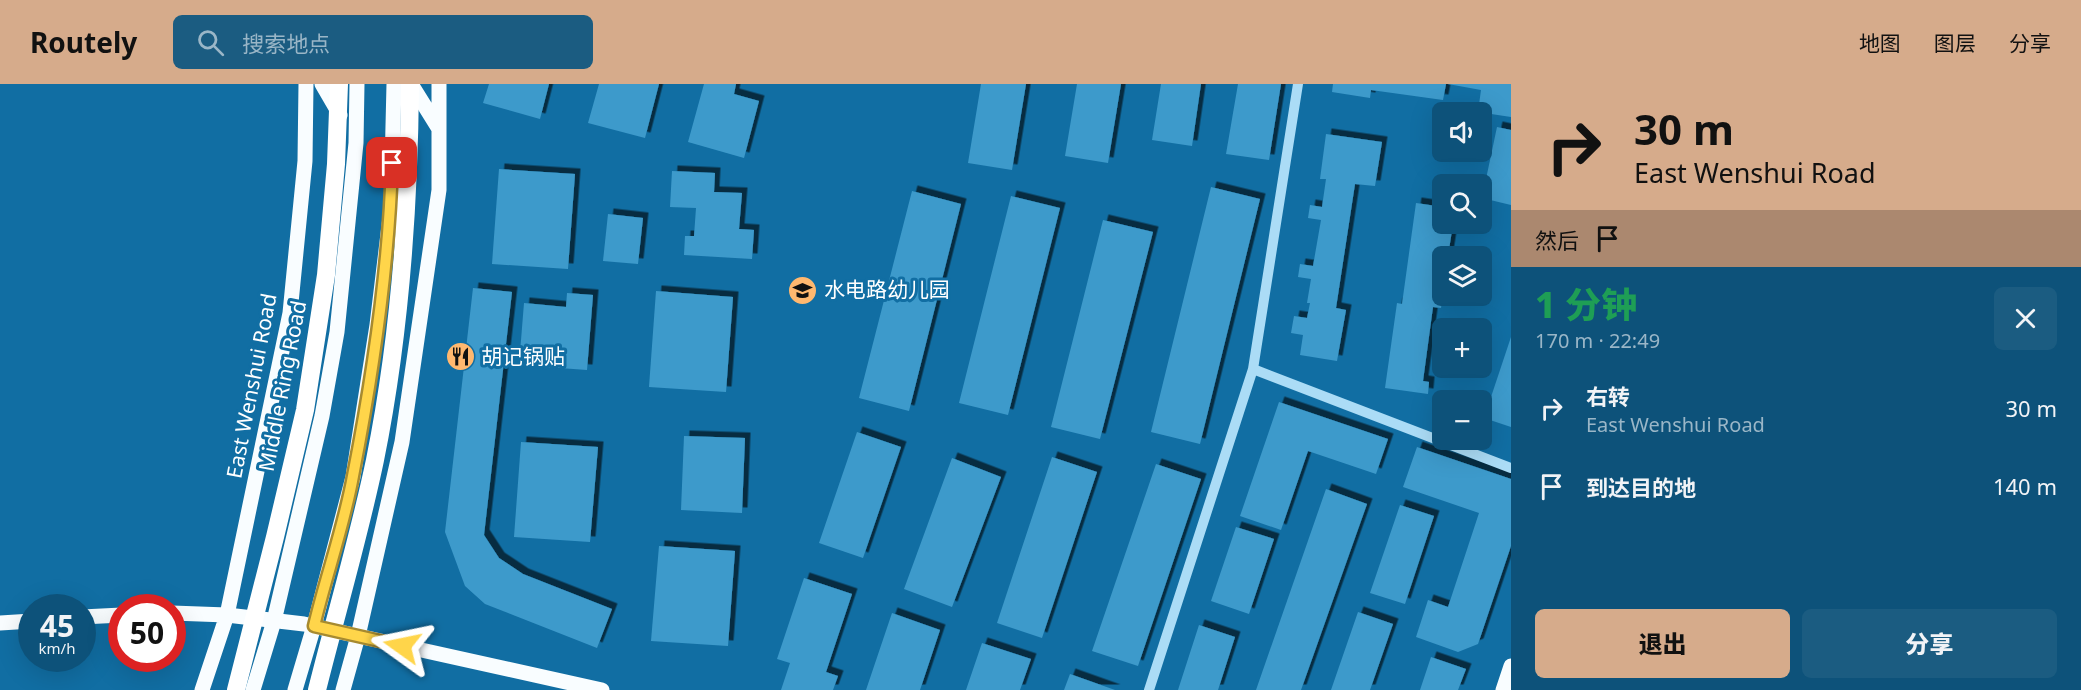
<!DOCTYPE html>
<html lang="zh">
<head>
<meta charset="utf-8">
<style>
	:root { --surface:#0d527a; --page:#1b5c81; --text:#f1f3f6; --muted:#9ab6c7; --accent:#d6ab8b }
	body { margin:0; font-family:"Noto Sans","Noto Sans SC",sans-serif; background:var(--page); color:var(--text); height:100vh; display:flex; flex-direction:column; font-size:22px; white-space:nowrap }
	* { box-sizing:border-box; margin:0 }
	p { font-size:20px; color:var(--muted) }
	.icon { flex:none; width:33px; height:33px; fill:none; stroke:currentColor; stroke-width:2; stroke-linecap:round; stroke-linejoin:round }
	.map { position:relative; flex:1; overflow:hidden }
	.sheet { display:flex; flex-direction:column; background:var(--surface); width:570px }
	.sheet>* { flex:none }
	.banner { background:#d6ab8b; color:#111; overflow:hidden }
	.controls { position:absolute; left:1432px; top:18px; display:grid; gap:12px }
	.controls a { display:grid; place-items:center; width:60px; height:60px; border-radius:9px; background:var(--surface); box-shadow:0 6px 24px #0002; font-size:30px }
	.speed { position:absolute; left:18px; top:510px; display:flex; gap:12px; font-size:30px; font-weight:700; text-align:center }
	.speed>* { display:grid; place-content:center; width:78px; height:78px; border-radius:50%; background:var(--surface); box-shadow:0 6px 24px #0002; line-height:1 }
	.speed small { font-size:15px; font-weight:400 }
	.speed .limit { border:9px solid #d22; background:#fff; color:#111 }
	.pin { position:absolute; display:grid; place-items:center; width:51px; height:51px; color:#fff; margin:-26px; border-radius:12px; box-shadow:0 3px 9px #0006 }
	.me { position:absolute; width:66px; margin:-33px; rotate:282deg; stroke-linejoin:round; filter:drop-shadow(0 0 4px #0008) }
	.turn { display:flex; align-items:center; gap:21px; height:126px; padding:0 24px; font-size:27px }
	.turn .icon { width:78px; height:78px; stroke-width:2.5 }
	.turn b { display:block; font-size:42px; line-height:51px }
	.then { display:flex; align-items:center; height:57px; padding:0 24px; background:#0003; gap:12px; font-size:22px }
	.round { display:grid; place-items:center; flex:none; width:63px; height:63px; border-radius:9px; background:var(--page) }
	.overview { display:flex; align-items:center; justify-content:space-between; height:102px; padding:0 24px }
	h1 { font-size:36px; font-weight:800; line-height:45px; color:#1e9e55 }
	.button { display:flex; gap:12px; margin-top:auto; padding:12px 24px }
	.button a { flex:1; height:69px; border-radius:9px; background:var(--accent); color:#111; font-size:24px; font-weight:800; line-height:69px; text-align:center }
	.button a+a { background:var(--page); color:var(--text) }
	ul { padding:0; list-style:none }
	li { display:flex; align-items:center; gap:18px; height:78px; padding:0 24px }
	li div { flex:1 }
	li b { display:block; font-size:22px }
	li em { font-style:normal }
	header { display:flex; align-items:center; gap:36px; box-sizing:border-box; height:84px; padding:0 30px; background:var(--accent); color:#111 }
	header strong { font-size:28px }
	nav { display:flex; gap:33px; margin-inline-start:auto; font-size:21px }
	.search { width:420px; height:54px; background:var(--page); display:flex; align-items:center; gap:15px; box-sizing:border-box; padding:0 21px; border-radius:9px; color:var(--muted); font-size:22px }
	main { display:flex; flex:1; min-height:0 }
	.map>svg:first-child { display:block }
	.building { fill:#3e9acb; filter:url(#shadow) }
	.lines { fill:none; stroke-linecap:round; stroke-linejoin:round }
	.minor { stroke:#abdcf6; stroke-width:10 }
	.major { stroke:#f9fdff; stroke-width:15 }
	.highway-bridge { stroke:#fff; stroke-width:18 }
	.route-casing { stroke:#a68a30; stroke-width:15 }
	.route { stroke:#ffd54a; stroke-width:10 }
	.labels { text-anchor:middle; stroke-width:6; stroke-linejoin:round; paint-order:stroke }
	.poi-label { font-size:21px; fill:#fff; stroke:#116ea3; text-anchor:start }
	.street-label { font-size:21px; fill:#fff; stroke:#116ea3 }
</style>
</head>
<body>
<header>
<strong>Routely</strong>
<div class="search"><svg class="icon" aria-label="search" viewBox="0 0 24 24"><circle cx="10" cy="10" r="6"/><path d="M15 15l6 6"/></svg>搜索地点</div>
<nav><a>地图</a><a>图层</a><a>分享</a></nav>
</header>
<main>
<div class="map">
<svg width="1511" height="606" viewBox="0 0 1511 606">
	<defs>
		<filter id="shadow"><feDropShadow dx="5.5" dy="-5.5" stdDeviation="0" flood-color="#0009"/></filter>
	</defs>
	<rect width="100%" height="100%" fill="#116ea3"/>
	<path class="building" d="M489,0H549L540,35L483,19Z
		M599,0H659L645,54L588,39Z
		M704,0H736L734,10L759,17L744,74L688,58Z
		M981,0H1026L1012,86L968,79Z
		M1077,0H1121L1108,79L1065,72Z
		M1161,0H1201L1192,62L1152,56Z
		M1238,0H1281L1269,76L1226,70Z
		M1333,0H1446L1443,16L1371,6L1370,14L1332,8Z
		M1448,0H1511V33L1478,28L1481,6Z
		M1497,43L1511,46V121L1482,114Z
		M1326,50L1382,58L1375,102L1355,100L1336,224L1346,226L1337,277L1300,271L1303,251L1291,249L1294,232L1307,234L1310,219H1307L1311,195L1298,193L1300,180L1313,182L1321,136L1308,134L1310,121L1322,123L1326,95H1320Z
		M499,85L575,90L568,185L492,180Z
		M672,87L715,89L714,108L742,109L739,145L754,146L752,175L684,171L685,152H694L696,124L670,123Z
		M1211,103L1260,115L1200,360L1151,348Z
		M912,107L961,120L909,327L859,314Z
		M1011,112L1060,124L1008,331L959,319Z
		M1416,119L1443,123V140H1453L1448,172H1443V208L1441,224L1433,223L1423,297L1429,298L1428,310L1385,304L1397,219L1402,220Z
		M608,130L643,134L638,180L603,177Z
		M1103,136L1153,148L1100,355L1051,343Z
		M473,204L512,208L484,451L499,474L523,490L612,525L597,564L485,520L465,502L445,448Z
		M656,207L733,213L726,308L649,303Z
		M567,209L593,211L587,286L519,281L524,219L566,223Z
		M1511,253V343L1484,334Z
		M1279,318L1388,355L1376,390L1308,367L1281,446L1240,432Z
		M857,348L901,363L863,474L819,459Z
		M684,352L745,354L742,429L681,426Z
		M521,358L598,363L590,458L514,453Z
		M1417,363L1511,395V462L1478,560L1458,568L1416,553L1428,516L1448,523L1479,429L1403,403Z
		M1052,373L1097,388L1042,554L997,539Z
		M952,374L1001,393L952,523L904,505Z
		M1156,380L1201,395L1138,582L1092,567Z
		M1326,405L1367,420L1301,606H1256Z
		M1400,421L1434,432L1405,520L1370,509Z
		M1236,443L1274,455L1249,530L1211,517Z
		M659,462L735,467L728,562L651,557Z
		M804,494L852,510L826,588L838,592L833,606H781L790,579L777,575Z
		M1358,528L1393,540L1370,606H1331Z
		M892,529L940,546L920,606H866Z
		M1199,541L1235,553L1218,606H1178Z
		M982,559L1031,575L1020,606H966Z
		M1431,573L1466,585L1458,606H1420Z
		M1070,590L1115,606H1064Z"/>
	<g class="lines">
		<path class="minor" d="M1253,285L1511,384
			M1149,606L1253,285L1298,0"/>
		<path class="major" d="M322,0L340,31
			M411,0L439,45
			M172,529L227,531L304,540L602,606
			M82,533L122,531
			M0,539L32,537
			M202,606L227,531L290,229L305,77L306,0
			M253,606L274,537L322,332L337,248L356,59L357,0
			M295,606L314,542L353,393L377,241L391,125L394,0
			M343,606L358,552L402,358L439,106V0
			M1503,606L1511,582"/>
		<path class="highway-bridge" d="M236,606L275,453L305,326L326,191L336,80L339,0
			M317,606C336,530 359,453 375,376C400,252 409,126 410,0"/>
	</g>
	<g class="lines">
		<defs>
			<path id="route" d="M392,79C389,182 373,290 353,392C344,442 326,492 314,542L402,562"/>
		</defs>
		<use href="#route" class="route-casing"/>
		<use href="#route" class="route"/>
	</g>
	<defs>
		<symbol id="school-disc" viewBox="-11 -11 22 22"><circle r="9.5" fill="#ffb86f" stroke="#116ea3"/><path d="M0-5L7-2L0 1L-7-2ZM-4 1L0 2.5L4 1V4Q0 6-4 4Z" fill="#111"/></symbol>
		<symbol id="restaurant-disc" viewBox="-11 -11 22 22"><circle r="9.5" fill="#ffb86f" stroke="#116ea3"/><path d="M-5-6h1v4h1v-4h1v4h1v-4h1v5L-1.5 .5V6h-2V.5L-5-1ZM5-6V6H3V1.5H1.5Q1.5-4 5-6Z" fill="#111"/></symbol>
	</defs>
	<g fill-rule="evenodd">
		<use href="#school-disc" x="786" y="190" width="33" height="33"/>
		<use href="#restaurant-disc" x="444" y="256" width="33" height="33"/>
	</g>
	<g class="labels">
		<g class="poi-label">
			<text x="824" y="213">水电路幼儿园</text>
			<text x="481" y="280">胡记锅贴</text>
		</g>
		<g class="street-label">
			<text transform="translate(252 302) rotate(-79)" y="7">East Wenshui Road</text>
			<text transform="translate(283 302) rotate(-79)" y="7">Middle Ring Road</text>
		</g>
	</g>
</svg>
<div class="controls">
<a><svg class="icon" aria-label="sound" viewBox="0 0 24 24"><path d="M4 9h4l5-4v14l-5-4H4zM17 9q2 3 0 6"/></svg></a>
<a><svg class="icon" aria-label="search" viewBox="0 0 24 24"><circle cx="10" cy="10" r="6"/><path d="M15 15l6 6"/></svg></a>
<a><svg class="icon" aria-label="layers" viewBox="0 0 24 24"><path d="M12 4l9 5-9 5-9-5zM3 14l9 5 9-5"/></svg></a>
<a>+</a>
<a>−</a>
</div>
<div class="speed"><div>45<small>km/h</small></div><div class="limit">50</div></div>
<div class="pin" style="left:392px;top:79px;background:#d93025"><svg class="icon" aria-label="arrive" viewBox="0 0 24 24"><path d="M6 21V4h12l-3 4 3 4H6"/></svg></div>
<svg class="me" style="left:402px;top:562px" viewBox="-20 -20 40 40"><path d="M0-17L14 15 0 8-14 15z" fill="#ffd54a" stroke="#fff" stroke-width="4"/></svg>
</div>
<section class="sheet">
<div class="banner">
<div class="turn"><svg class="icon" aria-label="right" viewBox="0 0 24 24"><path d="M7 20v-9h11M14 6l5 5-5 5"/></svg><div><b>30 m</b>East Wenshui Road</div></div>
<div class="then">然后<svg class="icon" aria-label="arrive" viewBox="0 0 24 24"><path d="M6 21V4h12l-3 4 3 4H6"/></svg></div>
</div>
<div class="overview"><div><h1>1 分钟</h1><p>170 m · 22:49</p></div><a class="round"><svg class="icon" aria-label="close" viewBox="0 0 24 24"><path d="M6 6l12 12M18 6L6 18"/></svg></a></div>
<ul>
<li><svg class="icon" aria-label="right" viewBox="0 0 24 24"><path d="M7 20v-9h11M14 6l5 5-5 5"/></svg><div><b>右转</b><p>East Wenshui Road</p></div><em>30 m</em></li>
<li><svg class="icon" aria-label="arrive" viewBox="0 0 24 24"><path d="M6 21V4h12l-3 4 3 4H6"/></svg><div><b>到达目的地</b></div><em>140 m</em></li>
</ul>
<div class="button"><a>退出</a><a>分享</a></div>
</section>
</main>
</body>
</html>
